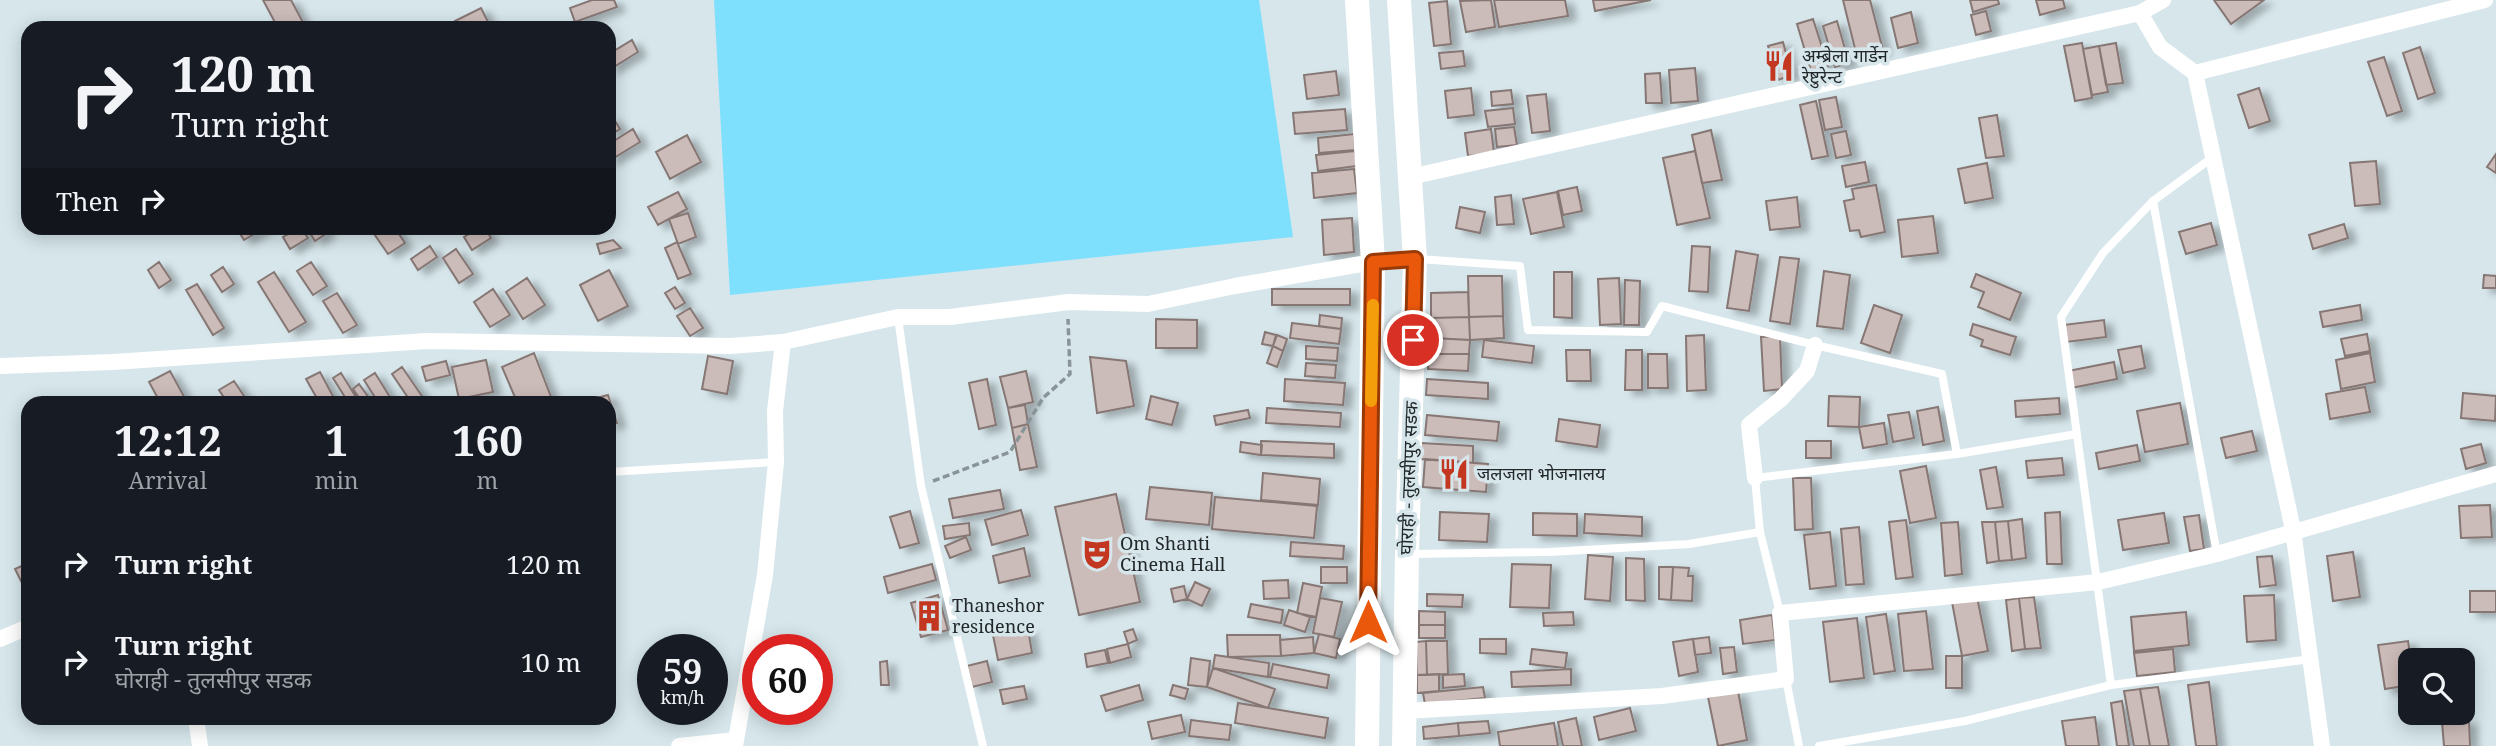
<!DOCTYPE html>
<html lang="en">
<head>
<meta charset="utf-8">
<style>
	:root { --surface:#171b24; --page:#242831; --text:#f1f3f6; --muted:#9ea1a6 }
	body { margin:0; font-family:"Noto Serif","Noto Sans Devanagari",serif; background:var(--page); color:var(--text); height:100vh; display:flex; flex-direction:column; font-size:26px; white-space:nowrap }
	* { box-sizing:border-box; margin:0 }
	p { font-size:23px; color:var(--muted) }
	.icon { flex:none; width:38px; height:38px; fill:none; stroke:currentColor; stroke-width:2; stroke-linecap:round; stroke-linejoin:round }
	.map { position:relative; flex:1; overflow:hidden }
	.panel { position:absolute; left:21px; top:396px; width:595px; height:329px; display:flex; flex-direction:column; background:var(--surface); border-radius:21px; box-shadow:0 4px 18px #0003 }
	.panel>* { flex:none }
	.top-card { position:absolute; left:21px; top:21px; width:595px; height:214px; border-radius:21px; box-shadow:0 4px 18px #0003; background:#171b24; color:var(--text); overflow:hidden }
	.tools { position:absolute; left:2398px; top:648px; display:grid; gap:14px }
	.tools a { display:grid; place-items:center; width:77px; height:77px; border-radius:14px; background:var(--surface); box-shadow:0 4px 18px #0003; font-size:35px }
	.speed { position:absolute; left:637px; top:634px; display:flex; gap:14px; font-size:35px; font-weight:700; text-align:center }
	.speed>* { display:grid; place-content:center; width:91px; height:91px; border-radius:50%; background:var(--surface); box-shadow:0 4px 18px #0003; line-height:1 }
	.speed small { font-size:18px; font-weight:400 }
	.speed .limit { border:10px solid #d22; background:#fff; color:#111 }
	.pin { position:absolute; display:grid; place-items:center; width:60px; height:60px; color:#fff; margin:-30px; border:4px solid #fff; border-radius:50%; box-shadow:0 2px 7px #0007 }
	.me { position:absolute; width:77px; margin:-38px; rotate:0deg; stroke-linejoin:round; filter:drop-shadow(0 0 5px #0008) }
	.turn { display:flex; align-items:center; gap:24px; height:147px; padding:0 35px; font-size:32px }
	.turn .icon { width:91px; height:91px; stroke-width:2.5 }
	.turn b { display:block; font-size:49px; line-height:60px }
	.then { display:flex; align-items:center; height:66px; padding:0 35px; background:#0003; gap:14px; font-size:26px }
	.eta { display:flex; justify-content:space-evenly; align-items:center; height:119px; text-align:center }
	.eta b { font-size:42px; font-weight:700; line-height:49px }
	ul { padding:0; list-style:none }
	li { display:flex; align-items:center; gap:21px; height:98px; padding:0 35px }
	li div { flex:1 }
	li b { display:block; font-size:26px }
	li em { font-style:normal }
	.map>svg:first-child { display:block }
	.green { fill:#7fe0fe }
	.building { fill:#ccbcb9; stroke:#867774; stroke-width:2; filter:url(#shadow) }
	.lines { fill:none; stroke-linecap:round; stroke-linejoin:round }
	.path { stroke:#899498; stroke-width:3.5; stroke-dasharray:7 3.5; stroke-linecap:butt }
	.service { stroke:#fff; stroke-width:8 }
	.minor { stroke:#fff; stroke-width:16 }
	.primary { stroke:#fff; stroke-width:24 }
	.route-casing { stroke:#983908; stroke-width:18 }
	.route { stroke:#ea580c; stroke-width:12 }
	.slow { stroke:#f59e0b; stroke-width:12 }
	.labels { text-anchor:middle; stroke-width:7; stroke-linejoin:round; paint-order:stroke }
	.poi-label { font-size:18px; fill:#22282a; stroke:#d6e6eb; text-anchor:start }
	.street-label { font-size:18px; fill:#22282a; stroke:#d6e6eb }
</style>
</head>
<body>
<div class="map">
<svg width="2496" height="746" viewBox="0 0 2496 746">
	<defs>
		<filter id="shadow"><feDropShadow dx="8" dy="4.5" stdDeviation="3.5" flood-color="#0004"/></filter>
	</defs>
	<rect width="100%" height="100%" fill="#d6e6eb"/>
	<path class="green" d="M714,0H1259L1293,237L730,295Z"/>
	<path class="building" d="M263,0H291L306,28H278Z
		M592,0H614L617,7L575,22L570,8Z
		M1491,0L1495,27L1466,32L1460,1Z
		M1494,0H1565L1568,16L1499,27Z
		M1593,0H1651L1595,11Z
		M1843,0H1870L1883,50L1857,57Z
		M1970,0H1998L1999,4L1973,12Z
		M2036,0H2063L2065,8L2040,15Z
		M2214,0H2264L2231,24Z
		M1447,1L1451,44L1434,46L1429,3Z
		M481,8L491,28H459L455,21Z
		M1986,11L1991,31L1976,35L1971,15Z
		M1911,12L1918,43L1898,48L1891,18Z
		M1813,19L1828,66L1811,71L1797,24Z
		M1837,21L1849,63L1835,67L1823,26Z
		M632,40L638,52L609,70V54Z
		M1783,42L1792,75L1778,80L1768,46Z
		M2082,43L2092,98L2075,101L2064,46Z
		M2116,43L2123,83L2106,85L2099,46Z
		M2099,46L2108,92L2092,95L2083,49Z
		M2420,47L2435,93L2418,99L2403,53Z
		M1463,51L1465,66L1441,69L1439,53Z
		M2384,57L2402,111L2387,116L2368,62Z
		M1695,68L1698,101L1671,103L1669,70Z
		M1336,71L1339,95L1307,99L1304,75Z
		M1660,73L1662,103H1646L1645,74Z
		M1471,88L1474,115L1448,118L1445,91Z
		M2259,88L2270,121L2249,128L2238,95Z
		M1511,90L1513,104L1492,106L1491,92Z
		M1546,94L1550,131L1532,133L1527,96Z
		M1836,97L1842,127L1825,130L1819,100Z
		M1816,101L1828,156L1812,159L1800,105Z
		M1513,108L1515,124L1488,127L1485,111Z
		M1345,109L1347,130L1295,134L1293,113Z
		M1997,115L2004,156L1986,158L1979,118Z
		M612,116L620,129L609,136V118Z
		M1514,127L1517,145L1497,147L1495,129Z
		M633,129L640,142L609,161V144Z
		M1491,129L1494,153L1468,156L1465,133Z
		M1711,130L1722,180L1702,183L1692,135Z
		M1846,131L1851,155L1836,158L1831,134Z
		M1354,134L1355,150L1319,153L1318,138Z
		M687,135L701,162L670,179L656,152Z
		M1355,151L1357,166L1318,171L1316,155Z
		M1695,151L1710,218L1677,225L1663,158Z
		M2496,154V173L2487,167Z
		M2376,161L2380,204L2355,206L2350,163Z
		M1865,162L1869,182L1846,187L1842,166Z
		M1987,163L1993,198L1965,203L1958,169Z
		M1354,169L1357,193L1314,198L1312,173Z
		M1876,185L1885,232L1861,237L1859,230L1850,231L1844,201L1854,199L1852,189Z
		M1577,187L1582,211L1563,215L1558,191Z
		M678,192L687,209L658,225L648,207Z
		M1557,192L1564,227L1531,234L1523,199Z
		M1511,195L1514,224L1497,225L1495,197Z
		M1797,197L1800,227L1770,230L1766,201Z
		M1460,207L1485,212L1480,233L1456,228Z
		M688,213L696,237L678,244L669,219Z
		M1933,216L1938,253L1902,257L1898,220Z
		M1352,218L1354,252L1324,255L1322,220Z
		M2211,223L2217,245L2186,254L2179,232Z
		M2344,224L2348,238L2313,249L2309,235Z
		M241,228H264L244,240L237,229Z
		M299,228H301L308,238L290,249L283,237Z
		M313,228H324L327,233L315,241L308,230Z
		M370,228H395L405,243L388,254Z
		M479,228H485L491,238L472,250L464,237Z
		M613,240L621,248L600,254L597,244Z
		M677,242L691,274L678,279L665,248Z
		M430,246L437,257L418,270L411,259Z
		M1692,246L1710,247L1708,292L1689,291Z
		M456,249L473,274L459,283L443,258Z
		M1736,251L1758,255L1749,311L1727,308Z
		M1780,257L1799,259L1790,324L1770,321Z
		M159,262L171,280L159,288L148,270Z
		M311,262L327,286L313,295L297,271Z
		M223,267L234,284L222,292L211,275Z
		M609,270L628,306L598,321L580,285Z
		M1824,271L1850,275L1843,329L1817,326Z
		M274,272L306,322L289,332L258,282Z
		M1554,272H1572V318L1554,317Z
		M1976,274L2021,293L2010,320L1978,307L1984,292L1971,287Z
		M2484,275L2496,276V288H2483Z
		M1468,276H1502L1503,316L1469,317Z
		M527,278L545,305L523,319L506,292Z
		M1619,278L1621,324L1600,325L1598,279Z
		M1625,280L1640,281L1639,325H1624Z
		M197,284L224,328L213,335L186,290Z
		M675,287L685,303L675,309L665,293Z
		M493,289L510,315L490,327L474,302Z
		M1272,289H1350V305H1272Z
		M1468,292L1469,317L1431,318V293Z
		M337,293L357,325L343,333L323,301Z
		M1874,305L1902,315L1890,353L1861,343Z
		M2360,305L2362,320L2323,327L2320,312Z
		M690,308L703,328L690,336L677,316Z
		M1320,315L1342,318L1341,329L1319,326Z
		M1503,316L1504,338L1470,340L1469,317Z
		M1469,317L1470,340L1432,338L1431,318Z
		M1156,319L1197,320V348H1156Z
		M2104,320L2106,337L2066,342L2063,325Z
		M1292,323L1341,329L1339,344L1290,338Z
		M1973,324L2016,337L2010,355L1981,346L1983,340L1970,335Z
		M1265,332L1276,335L1273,346L1262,344Z
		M2367,334L2370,351L2345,356L2341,339Z
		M1277,335L1287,339L1283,351L1273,346Z
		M1704,335L1706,390L1687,391L1686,336Z
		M1780,336L1782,389L1764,391L1761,337Z
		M1431,338L1470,340L1469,354H1429Z
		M1484,340L1534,346L1532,363L1482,357Z
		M1273,346L1283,351L1277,367L1267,363Z
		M1306,346L1338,348L1337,361L1306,359Z
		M2141,346L2145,368L2123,373L2118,350Z
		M1566,350H1590L1591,381H1567Z
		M1626,350H1642V390H1625Z
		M534,353L553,402H517L502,367Z
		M2370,353L2375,382L2341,389L2336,360Z
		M1429,354H1469L1468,371L1428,369Z
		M1648,354H1667L1668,388H1648Z
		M708,356L733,361L727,394L702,389Z
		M1090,357L1126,361L1134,406L1097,413Z
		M486,360L493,392L459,399L452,367Z
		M446,361L450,375L426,381L422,367Z
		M2114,362L2117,379L2071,388L2068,371Z
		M1306,363L1336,365L1335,378L1305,376Z
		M402,367L426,402H411L392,374Z
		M170,371L187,402H160L149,382Z
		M1026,371L1033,402L1008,408L1000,377Z
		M320,372L335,400L330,402H319L306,379Z
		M341,373L359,402H348L333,378Z
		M375,373L393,402H378L364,380Z
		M987,379L996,425L979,429L969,383Z
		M1285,379L1345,383L1343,405L1284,401Z
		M1427,379L1488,383V399L1426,395Z
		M234,381L248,402H227L219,390Z
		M359,384L372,402H362L353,389Z
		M2365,387L2370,412L2330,419L2326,394Z
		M2463,393L2496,396L2495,421L2461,418Z
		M608,395L617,423L609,425V402H590L589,400Z
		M1151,396L1178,403L1172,425L1146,419Z
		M1829,396L1860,397L1859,427L1828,426Z
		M2059,398L2060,414L2016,417L2015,401Z
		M2180,403L2188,444L2145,452L2137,411Z
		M1025,405L1028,424L1012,428L1008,408Z
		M1938,407L1944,441L1923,445L1917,411Z
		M1267,408L1341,413L1340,427L1266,423Z
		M1248,410L1250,418L1216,425L1214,416Z
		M1909,412L1914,438L1893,442L1888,415Z
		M1427,415L1499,422L1497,441L1425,435Z
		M1559,419L1600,425L1597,447L1556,441Z
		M1884,423L1887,444L1863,448L1859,427Z
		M1028,424L1037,467L1020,470L1012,428Z
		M2252,431L2257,451L2226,458L2221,438Z
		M1261,441L1334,444V458L1261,455Z
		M1806,441H1831V458H1806Z
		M1241,442L1262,445L1261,455L1240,452Z
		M1421,443L1473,446V463L1420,459Z
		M2481,444L2486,463L2466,469L2461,449Z
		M2137,445L2140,461L2099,469L2096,453Z
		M2062,458L2064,475L2028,478L2026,461Z
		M1425,459L1488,464L1486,492L1423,487Z
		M1926,466L1936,518L1910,523L1900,471Z
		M1996,467L2003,507L1987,509L1980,470Z
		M1263,473L1320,479L1318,505L1261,500Z
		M1793,478H1811L1813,529L1795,530Z
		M1150,487L1212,493L1209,525L1146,519Z
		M1000,490L1004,509L953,518L949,499Z
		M1116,494L1140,602L1079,615L1055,507Z
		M1215,497L1317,506L1314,538L1212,529Z
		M2490,505L2492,537L2461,538L2459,506Z
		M1021,510L1028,535L992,545L985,520Z
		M910,511L919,543L900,548L890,517Z
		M1440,512L1489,514L1487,542L1439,540Z
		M2060,512L2062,564H2047L2045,513Z
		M1533,513L1577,514V536L1533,535Z
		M2164,513L2169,543L2123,550L2118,520Z
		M1585,514L1642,517V536L1584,533Z
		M2199,515L2204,549L2190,551L2184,517Z
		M2022,519L2026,558L2012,560L2008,521Z
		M1906,520L1913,577L1896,579L1889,522Z
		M2008,521L2012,560L1999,561L1995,522Z
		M1958,522L1962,574L1945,576L1941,523Z
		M1982,522H1995L1999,561L1987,563Z
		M969,523L970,535L945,539L943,526Z
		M1859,527L1864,584L1846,585L1841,529Z
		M1830,532L1836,586L1810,589L1804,535Z
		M966,537L971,550L950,558L945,546Z
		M1291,542L1344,546L1343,559L1290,556Z
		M1024,548L1030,576L999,583L993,556Z
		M2353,552L2360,597L2333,601L2327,556Z
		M1588,555L1613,557L1610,601L1585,599Z
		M2272,556L2276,585L2260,587L2257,557Z
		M1626,558L1644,559L1645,601L1626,600Z
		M28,563V583L23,585L15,569Z
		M932,564L936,580L888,593L884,577Z
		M1512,564L1551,565L1549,608L1510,607Z
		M1321,567H1347V583H1321Z
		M1659,567H1673L1671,600L1659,599Z
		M1673,567L1689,568L1688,576H1693L1692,601L1671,600Z
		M1288,580L1289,598L1264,599L1263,581Z
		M1195,582L1210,589L1202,606L1187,599Z
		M1303,583L1322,587L1316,617L1297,613Z
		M1184,586L1187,599L1174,602L1171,589Z
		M2470,591H2496V612H2470Z
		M1427,594L1463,595L1462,607L1427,606Z
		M938,595L948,630L921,637L911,603Z
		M2274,595L2276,640L2247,642L2244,596Z
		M1977,597L1988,651L1962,656L1952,602Z
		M2034,597L2041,648L2025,649L2019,598Z
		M1320,598L1342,602L1334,637L1313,633Z
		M2019,598L2025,649L2012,651L2006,600Z
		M1251,604L1283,610L1281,623L1248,617Z
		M1289,610L1310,617L1305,632L1284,625Z
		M1419,611L1445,612V625H1419Z
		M1926,611L1933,669L1904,671L1898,614Z
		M1573,612L1574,625L1544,626L1543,613Z
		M2186,612L2189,645L2134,651L2131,617Z
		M1886,614L1895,671L1874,674L1866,617Z
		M1772,615L1775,640L1743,644L1740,620Z
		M1857,618L1864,678L1830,682L1823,622Z
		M1419,625H1445V638H1419Z
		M1028,629L1032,653L998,660L993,635Z
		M1133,629L1137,640L1128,644L1124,632Z
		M1319,634L1340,639L1336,658L1314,653Z
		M1227,635H1280L1281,656L1228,657Z
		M1313,637L1314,653L1281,656L1280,640Z
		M1709,637L1711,653L1695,655L1693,639Z
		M1480,639H1506V654L1480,653Z
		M1693,639L1698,672L1679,676L1673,642Z
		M1426,641L1427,675H1417L1416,642Z
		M1426,641H1447L1448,674L1427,675Z
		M2408,641L2411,660L2410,685L2385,689L2378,645Z
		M1128,644L1131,657L1110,663L1107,649Z
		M1734,647L1737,672L1723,674L1720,648Z
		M1532,649L1567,653L1565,668L1530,664Z
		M2173,649L2175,672L2137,676L2134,653Z
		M1105,650L1108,663L1087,667L1085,654Z
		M1215,655L1269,663L1268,677L1213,668Z
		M1946,656H1962V688H1946Z
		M1191,658L1210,661L1207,687L1188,685Z
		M887,661L889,685H881L880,662Z
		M987,661L992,682L972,687L967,666Z
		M1273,664L1329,675L1327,688L1270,677Z
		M1213,668L1275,689L1268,708L1207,687Z
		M1571,669V685L1512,687L1511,672Z
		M1439,674V691L1417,693V675Z
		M1464,674L1465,686L1443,688V675Z
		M2209,682L2217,746H2196L2188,685Z
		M1139,685L1143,700L1106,711L1101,696Z
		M1173,685L1188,689L1185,699L1170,695Z
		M1024,686L1027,699L1003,704L1000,690Z
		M1483,687L1485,698L1425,704L1423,693Z
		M2158,687L2169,746H2150L2140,689Z
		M2140,689L2150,746H2134L2124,691Z
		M1738,691L1747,740L1718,746L1708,697Z
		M2122,701L2129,746H2117L2111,703Z
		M1238,703L1328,718L1325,738L1235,723Z
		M1630,708L1636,731L1599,740L1594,717Z
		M1181,715L1185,732L1152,739L1148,722Z
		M2095,717L2099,746H2066L2062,721Z
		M1576,718L1582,746H1563L1558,722Z
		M1191,720L1231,725L1229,740L1189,736Z
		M2469,720L2470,746H2444L2442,722Z
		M1488,721L1490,733L1459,736L1458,723Z
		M1458,723L1459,736L1424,739L1423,727Z
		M1554,723L1558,746H1500L1498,732Z"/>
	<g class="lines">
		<path class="path" d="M933,481L1010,452L1043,398L1070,374L1068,319"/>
		<path class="service" d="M2153,201L2217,554
			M1418,259L1520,266L1528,330L1647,332L1662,306L1815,345L1942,374L1957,454
			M898,317L921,486L983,746
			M609,472L776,462
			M1410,554L1550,552L1689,544L1760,532
			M1780,613L1760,532L1755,478L1957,454L2077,434
			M1786,679L1799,746
			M2111,685L2061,317L2103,253L2153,201L2213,157
			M1819,746L1965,721L2111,685L2311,659"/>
		<path class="minor" d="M2140,13L2163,0
			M2195,73L2293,530L2322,746
			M1410,177L2140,13L2160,47L2195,73L2485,0
			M0,366L113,362L427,341L730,346L783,342L898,317H950L1069,302L1148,304L1235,286L1373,262L1415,259
			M1755,478L1749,425L1781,399L1807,371L1815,345
			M0,639L28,627
			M1405,711L1662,696L1786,679L1780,613L2098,582L2217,554L2496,474
			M196,718L200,746
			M679,746L736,740
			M735,746L765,575L776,462L775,411L783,342"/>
		<path class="primary" d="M1357,0L1373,262L1367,746
			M1399,0L1415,259L1407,554L1404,746"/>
	</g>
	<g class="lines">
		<defs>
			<path id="route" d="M1368,622L1373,262L1415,259L1413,340"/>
		</defs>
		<use href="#route" class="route-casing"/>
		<use href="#route" class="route"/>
		<path class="slow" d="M1371,401L1373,305"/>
	</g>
	<defs>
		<symbol id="restaurant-bare" viewBox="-9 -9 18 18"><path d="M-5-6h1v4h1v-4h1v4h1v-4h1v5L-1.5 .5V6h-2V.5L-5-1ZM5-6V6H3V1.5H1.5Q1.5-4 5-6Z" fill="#c33720" stroke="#d6e6eb" stroke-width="2.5" paint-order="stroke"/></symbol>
		<symbol id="theatre-bare" viewBox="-9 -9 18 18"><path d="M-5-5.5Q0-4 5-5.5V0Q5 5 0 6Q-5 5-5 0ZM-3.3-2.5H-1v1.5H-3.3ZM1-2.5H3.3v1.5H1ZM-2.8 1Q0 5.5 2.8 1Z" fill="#c33720" stroke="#d6e6eb" stroke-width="2.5" paint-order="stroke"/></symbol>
		<symbol id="building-bare" viewBox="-9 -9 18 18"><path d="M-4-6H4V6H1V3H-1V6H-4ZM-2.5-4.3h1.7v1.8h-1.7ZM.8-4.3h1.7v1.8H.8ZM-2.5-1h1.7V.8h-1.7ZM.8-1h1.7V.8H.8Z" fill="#c33720" stroke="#d6e6eb" stroke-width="2.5" paint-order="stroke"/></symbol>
	</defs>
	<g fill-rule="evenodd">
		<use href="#restaurant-bare" x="1757" y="44" width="44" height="44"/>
		<use href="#restaurant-bare" x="1432" y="452" width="44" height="44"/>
		<use href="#theatre-bare" x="1075" y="532" width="44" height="44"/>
		<use href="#building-bare" x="907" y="594" width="44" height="44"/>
	</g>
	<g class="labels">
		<g class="poi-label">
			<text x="1802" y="62">अम्ब्रेला गार्डेन<tspan x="1802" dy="21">रेष्टुरेन्ट</tspan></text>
			<text x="1477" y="480">जलजला भोजनालय</text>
			<text x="1120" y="550">Om Shanti<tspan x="1120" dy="21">Cinema Hall</tspan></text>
			<text x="952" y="612">Thaneshor<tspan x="952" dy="21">residence</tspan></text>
		</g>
		<g class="street-label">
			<text transform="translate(1409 478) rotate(-88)" y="6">घोराही - तुलसीपुर सडक</text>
		</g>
	</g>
</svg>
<div class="tools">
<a><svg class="icon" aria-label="search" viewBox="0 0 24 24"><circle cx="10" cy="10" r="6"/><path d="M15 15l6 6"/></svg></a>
</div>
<div class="speed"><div>59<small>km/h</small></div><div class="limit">60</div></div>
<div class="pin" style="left:1413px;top:340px;background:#d93025"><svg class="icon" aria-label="arrive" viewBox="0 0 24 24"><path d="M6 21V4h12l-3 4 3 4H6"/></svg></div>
<svg class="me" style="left:1368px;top:622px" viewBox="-20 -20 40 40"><path d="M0-17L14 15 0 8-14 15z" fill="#ea580c" stroke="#fff" stroke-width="4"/></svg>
<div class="top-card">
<div class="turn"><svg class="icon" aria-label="right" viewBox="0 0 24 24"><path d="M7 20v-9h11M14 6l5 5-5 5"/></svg><div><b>120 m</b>Turn right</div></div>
<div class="then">Then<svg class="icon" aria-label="right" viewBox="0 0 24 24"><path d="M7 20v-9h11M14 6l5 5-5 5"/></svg></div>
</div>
<section class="panel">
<div class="eta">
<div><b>12:12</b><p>Arrival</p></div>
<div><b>1</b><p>min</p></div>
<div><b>160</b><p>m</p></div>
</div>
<ul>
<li><svg class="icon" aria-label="right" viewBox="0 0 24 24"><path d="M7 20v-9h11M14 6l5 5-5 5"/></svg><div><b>Turn right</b></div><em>120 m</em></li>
<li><svg class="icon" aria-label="right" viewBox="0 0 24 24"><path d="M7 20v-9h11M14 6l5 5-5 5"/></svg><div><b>Turn right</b><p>घोराही - तुलसीपुर सडक</p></div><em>10 m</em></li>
</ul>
</section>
</div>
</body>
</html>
